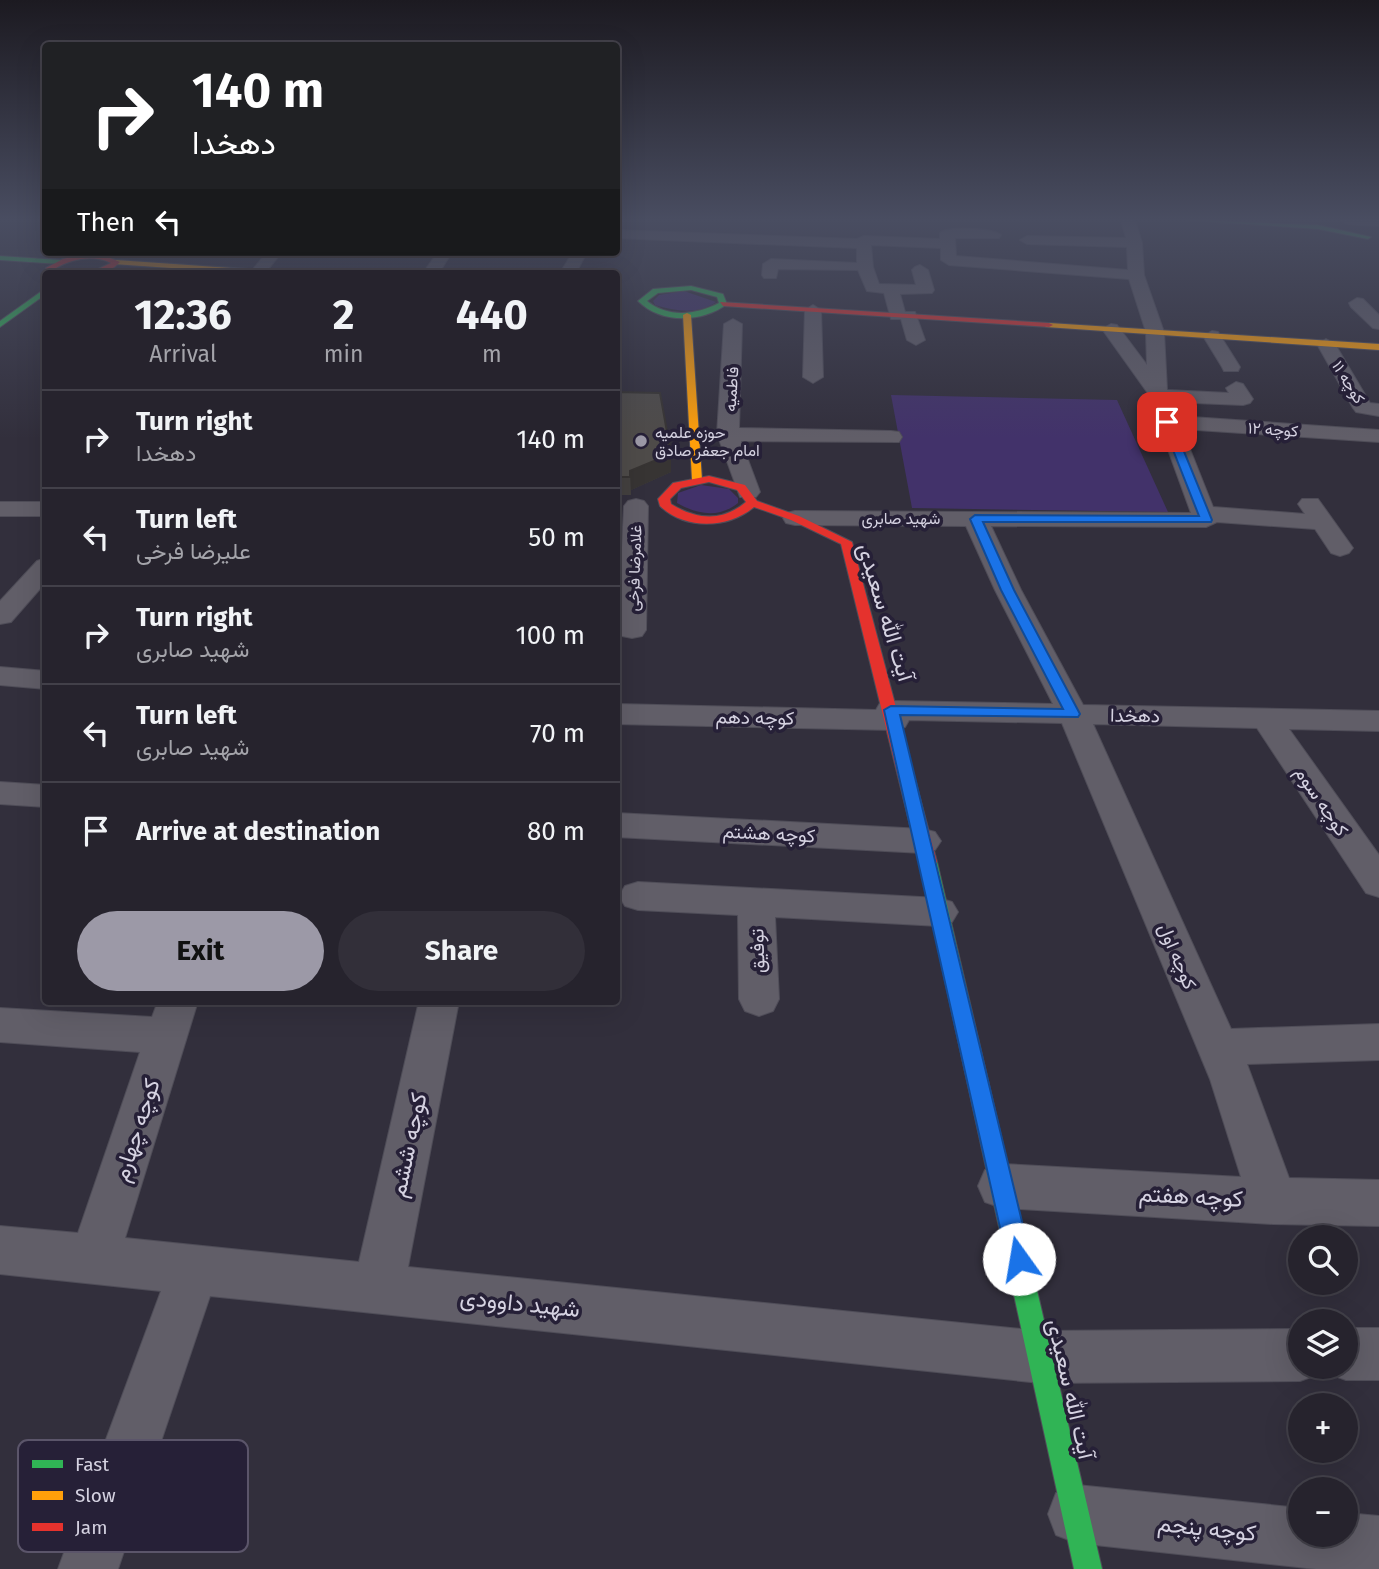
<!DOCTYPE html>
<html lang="en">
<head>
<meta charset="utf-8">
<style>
	:root { --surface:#26232d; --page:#322f39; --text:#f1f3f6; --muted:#a4a4aa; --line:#424049; --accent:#9c99a7 }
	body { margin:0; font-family:"Fira Sans",Vazirmatn,sans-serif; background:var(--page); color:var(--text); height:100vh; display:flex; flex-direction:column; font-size:26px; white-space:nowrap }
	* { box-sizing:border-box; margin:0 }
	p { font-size:23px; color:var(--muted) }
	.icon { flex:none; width:38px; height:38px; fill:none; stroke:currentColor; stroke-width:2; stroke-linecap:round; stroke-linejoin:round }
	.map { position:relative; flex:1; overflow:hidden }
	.drawer { position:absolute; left:42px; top:270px; width:578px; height:735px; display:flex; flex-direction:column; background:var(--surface); border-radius:7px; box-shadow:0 7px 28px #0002,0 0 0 2px var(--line) }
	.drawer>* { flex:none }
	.hud { position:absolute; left:42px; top:42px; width:578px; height:214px; border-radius:7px; box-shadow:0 7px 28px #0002,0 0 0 2px var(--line); background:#202124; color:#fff; overflow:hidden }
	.buttons { position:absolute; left:1288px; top:1225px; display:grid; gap:14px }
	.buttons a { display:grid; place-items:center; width:70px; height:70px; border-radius:50%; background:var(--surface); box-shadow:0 7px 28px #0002,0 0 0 2px var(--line); font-size:35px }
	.pin { position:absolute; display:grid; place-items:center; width:60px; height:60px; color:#fff; margin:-30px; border-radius:14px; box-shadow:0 4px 10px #0006 }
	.me { position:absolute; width:77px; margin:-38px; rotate:347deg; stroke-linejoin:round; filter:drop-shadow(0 0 5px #0008) }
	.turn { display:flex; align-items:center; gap:24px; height:147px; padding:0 35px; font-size:32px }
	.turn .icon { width:91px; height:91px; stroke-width:2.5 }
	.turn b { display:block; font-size:49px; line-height:60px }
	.then { display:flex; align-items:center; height:66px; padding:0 35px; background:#0003; gap:14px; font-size:26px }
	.eta { display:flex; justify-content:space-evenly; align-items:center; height:119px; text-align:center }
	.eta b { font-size:42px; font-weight:700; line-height:49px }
	.button { display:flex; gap:14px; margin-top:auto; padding:14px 35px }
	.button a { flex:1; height:80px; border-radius:42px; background:var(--accent); color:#111; font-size:28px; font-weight:700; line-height:80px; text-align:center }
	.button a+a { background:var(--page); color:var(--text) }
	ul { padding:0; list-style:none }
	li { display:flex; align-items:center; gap:21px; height:98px; padding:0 35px; border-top:2px solid var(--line) }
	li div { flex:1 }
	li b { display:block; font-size:26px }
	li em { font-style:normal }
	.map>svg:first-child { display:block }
	.green { fill:#42326a }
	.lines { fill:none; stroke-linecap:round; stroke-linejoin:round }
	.street-casing { stroke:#4f4d58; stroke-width:2 }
	.fast-casing { stroke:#4f4d58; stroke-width:2 }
	.slow-casing { stroke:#4f4d58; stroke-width:2 }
	.jam-casing { stroke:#4f4d58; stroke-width:2 }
	.street { fill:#615e68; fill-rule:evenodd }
	.fast { fill:#30b455; fill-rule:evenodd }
	.slow { fill:#ff9f0a; fill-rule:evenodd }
	.jam { fill:#e5322d; fill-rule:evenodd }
	.wall { fill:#43403f }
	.shaded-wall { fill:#373433 }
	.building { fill:#4e4b49; stroke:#373433; stroke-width:2 }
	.route { fill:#1a73e8; stroke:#114b97; stroke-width:2 }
	.poi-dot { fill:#9c99a7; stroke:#262037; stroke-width:2.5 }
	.labels { text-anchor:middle; stroke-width:7; stroke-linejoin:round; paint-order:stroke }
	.far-street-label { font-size:16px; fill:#d5d2e1; stroke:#262037 }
	.far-poi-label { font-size:16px; fill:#d5d2e1; stroke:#262037; text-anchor:start }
	.street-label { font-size:19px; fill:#d5d2e1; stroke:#262037 }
	.near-street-label { font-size:23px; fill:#d5d2e1; stroke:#262037 }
	.key { fill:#262037; stroke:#5b556a; stroke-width:2 }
	.key-label { font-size:19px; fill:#d5d2e1 }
</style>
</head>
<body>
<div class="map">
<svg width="1379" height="1569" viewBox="0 0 1379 1569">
	<rect width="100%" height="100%" fill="#322f3c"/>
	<path class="green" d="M684,291L716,302C698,315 675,311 655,305L653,301L659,295Z
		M891,395L1117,400L1168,512L912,508Z
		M701,485L729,489L738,498V503C718,519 697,514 677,503L678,493Z"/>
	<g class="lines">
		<defs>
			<path id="street" d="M1121,220H1135L1142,243L1144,275L1164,332L1167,390L1229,393L1226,388L1236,382L1243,384L1253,399L1250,403L1243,405L1171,402L1177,416L1379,430V442L1182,429L1213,507L1305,514L1298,504L1302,499H1318L1353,548L1349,553L1340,556L1331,553L1315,529L1217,522L1206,527L991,526L1021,590L1083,705L1379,711V731L1289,729L1379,855V897L1366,893L1257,728L1093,724L1231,1029L1379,1024V1060L1247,1064L1289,1178L1379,1180V1226L1273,1224L1002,1208L985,1202L978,1186L985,1170L1002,1164L1241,1177L1210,1079L1062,723L909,720L905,727L894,730L616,724V704L876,710L880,703L891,701L1053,704L995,590L966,526L795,525L786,523L783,518L786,513L795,511L1191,513L1147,392L1102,329L1111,324L1117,325L1147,365L1146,332L1129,279L949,265L941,260V248L871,245L873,267L879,284L916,285L912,270L915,267L920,265L928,270L934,290L932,293L900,294L905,312H915L925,340L916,345L907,340L901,319H891L884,293L867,291L858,270L778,269L776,278H764L762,275L763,264L771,259L857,263V248L616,238V230L857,239L864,236L940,239V233C948,226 993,228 1001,235L999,238H955L956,256L1128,270L1127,247L1027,244L1020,240L1027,236L1126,238Z
				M1340,220H1379V226L1347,224Z
				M267,252H282L265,273H250Z
				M438,252H452L439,273H423Z
				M573,252H587L576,273H560Z
				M1357,298L1363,299L1379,315V329L1373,328L1351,307L1349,303Z
				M813,305L821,310L823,377L813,383L803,377L805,310Z
				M733,319L742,324L739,428L891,431L899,432L902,437L899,442L741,441L760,492L756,497H740L717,434L724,324Z
				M1212,331L1218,332L1240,367L1238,371H1224L1222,367L1203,336Z
				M1326,339L1335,344L1370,403L1379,404V416L1356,412L1353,408L1317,344Z
				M636,499L644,501L648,506L646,630L642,636L632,638L622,636L618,630L624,506L628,501Z
				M0,502H46V516H0Z
				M46,558V582L11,622L0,624V601L37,561Z
				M0,667L46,671V689L0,685Z
				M0,782L46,785V807L0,804Z
				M616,813L923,829L935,832L941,841L935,850L923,853L616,837Z
				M638,882L939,898L952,902L958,912L952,922L939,926L775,917L779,999L773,1011L759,1016L745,1011L739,999L738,915L638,910L625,906L619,896L625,886Z
				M158,1001H198L125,1238L359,1262L419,1001H459L408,1267L1041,1331L1300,1329V1367H1322L1319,1374L1300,1381L1041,1383L210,1296L118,1569H58L161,1291L0,1274V1226L78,1233L140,1052L0,1042V1008L152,1017Z
				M1346,1328H1379V1380H1346L1327,1373L1325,1367H1346Z
				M1077,1485L1300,1508V1535H1346V1513L1379,1516V1569H1316L1077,1543L1056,1535L1048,1514L1056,1493Z"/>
			<path id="fast" d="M1187,220L1318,225L1371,237L1368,239L1318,229Z
				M0,256L60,260L64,262L60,264L0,260Z
				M691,286L723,294L727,304C702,323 661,324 638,301L653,289ZM691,290L717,297L719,303C696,315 668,318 647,301L658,293Z
				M46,288V294L0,327V321Z
				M928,856L934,858L937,862L1102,1569H1074L919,862L922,858Z"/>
			<path id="slow" d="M116,260L276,271L280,273H244L113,264Z
				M687,313L691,315L702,480L697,483L692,480L683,315Z
				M1049,323L1379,344V350L1046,327L1045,325Z"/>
			<path id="jam" d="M82,254H100L120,262C112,270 103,275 92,272L111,263C92,254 72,259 54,269L57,273H49L46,268L63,259Z
				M720,302L1049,323L1053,325L1049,327L723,306Z
				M709,476L745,485L757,501L799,516L852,542L937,862L934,866H922L919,862L841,544L791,520L754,507C728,529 685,530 660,506L658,499L673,483ZM709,482L737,490L746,502C722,522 697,520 671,504L670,499L681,488Z"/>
		</defs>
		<use href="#street" class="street-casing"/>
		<use href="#fast" class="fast-casing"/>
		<use href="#slow" class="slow-casing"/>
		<use href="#jam" class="jam-casing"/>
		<use href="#street" class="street"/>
		<use href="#fast" class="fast"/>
		<use href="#slow" class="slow"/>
		<use href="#jam" class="jam"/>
	</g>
	<path class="wall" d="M616,392L671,454V472L631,490V495H616Z"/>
	<path class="shaded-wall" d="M671,454V472L631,490V495L630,471Z"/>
	<path class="building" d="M616,392L660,393L671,454L630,471V477H616Z"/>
	<linearGradient id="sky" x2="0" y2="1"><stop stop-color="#1c1a21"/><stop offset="0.5" stop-color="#494d61"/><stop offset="1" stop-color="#494d61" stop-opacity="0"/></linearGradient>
	<rect width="1379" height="439" fill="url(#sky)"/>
	<path class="route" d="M1167,419L1172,422L1212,520L1211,522H983L1014,590L1080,714L1078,717L900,715L1031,1259L1027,1268L1019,1271L1010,1268L1007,1259L884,710L891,706L1063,709L1001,590L970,519L975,515L1199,516L1162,422Z"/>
	<circle class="poi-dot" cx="641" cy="441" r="7"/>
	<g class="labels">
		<g class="far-street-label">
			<text transform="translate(1349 382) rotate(58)" y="6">کوچه ۱۱</text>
			<text transform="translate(731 389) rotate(-86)" y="6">فاطمیه</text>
			<text transform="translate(1273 429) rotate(4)" y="6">کوچه ۱۲</text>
			<text x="901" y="524">شهید صابری</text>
			<text transform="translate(634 568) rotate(-88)" y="6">غلامرضا فرخی</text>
		</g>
		<g class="far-poi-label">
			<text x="655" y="438">حوزه علمیه<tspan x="655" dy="18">امام جعفر صادق</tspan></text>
		</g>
		<g class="street-label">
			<text transform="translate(1135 715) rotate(1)" y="7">دهخدا</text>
			<text transform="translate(755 717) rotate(1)" y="7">کوچه دهم</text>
			<text transform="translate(1322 801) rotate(56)" y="7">کوچه سوم</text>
			<text transform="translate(769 833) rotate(3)" y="7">کوچه هشتم</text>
			<text transform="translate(757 951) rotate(-92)" y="7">توفیق</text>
			<text transform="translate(1178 956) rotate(67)" y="7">کوچه اول</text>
		</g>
		<g class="near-street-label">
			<text transform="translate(886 612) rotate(73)" y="8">آیت الله سعیدی</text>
			<text transform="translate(136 1130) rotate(-72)" y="8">کوچه چهارم</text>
			<text transform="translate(408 1145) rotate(-78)" y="8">کوچه ششم</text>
			<text transform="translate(1191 1196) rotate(3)" y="8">کوچه هفتم</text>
			<text transform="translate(520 1303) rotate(6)" y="8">شهید داوودی</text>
			<text transform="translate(1071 1389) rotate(77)" y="8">آیت الله سعیدی</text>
			<text transform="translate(1207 1528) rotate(6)" y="8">کوچه پنجم</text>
		</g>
	</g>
	<rect x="18" y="1440" width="230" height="112" rx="10" class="key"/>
	<rect x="32" y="1460" width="31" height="8" fill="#30b455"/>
	<rect x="32" y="1491" width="31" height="9" fill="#ff9f0a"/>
	<rect x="32" y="1523" width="31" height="8" fill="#e5322d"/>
	<g class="key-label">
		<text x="75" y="1471">Fast</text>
		<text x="75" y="1502">Slow</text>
		<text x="75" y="1534">Jam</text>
	</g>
</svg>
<div class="buttons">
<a><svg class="icon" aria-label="search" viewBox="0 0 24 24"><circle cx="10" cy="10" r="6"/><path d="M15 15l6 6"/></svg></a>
<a><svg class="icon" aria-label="layers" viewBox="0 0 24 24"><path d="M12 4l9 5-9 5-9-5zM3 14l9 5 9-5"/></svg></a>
<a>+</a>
<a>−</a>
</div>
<div class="pin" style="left:1167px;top:422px;background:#d93025"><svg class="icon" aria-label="arrive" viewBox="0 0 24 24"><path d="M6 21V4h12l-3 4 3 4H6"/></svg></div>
<svg class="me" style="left:1019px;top:1259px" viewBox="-20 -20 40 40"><circle r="19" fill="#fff"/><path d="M0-13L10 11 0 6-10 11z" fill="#1a73e8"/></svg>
<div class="hud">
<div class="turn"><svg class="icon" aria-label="right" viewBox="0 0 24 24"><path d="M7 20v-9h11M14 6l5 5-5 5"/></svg><div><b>140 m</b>دهخدا</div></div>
<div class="then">Then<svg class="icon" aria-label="left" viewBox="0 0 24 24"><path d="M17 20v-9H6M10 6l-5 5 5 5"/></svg></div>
</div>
<section class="drawer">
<div class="eta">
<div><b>12:36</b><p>Arrival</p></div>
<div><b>2</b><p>min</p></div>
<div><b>440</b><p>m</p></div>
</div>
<ul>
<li><svg class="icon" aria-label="right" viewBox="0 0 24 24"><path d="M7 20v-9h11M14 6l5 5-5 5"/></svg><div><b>Turn right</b><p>دهخدا</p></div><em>140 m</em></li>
<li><svg class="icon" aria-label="left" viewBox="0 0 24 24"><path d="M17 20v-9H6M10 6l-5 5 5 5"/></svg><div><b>Turn left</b><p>علیرضا فرخی</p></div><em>50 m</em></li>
<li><svg class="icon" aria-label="right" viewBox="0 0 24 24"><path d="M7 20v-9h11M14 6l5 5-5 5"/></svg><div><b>Turn right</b><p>شهید صابری</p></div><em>100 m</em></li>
<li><svg class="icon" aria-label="left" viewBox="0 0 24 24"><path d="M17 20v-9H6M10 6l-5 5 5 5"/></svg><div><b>Turn left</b><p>شهید صابری</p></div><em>70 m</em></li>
<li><svg class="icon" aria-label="arrive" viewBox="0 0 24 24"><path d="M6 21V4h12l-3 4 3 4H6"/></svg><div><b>Arrive at destination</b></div><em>80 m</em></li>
</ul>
<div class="button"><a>Exit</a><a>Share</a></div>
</section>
</div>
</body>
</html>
